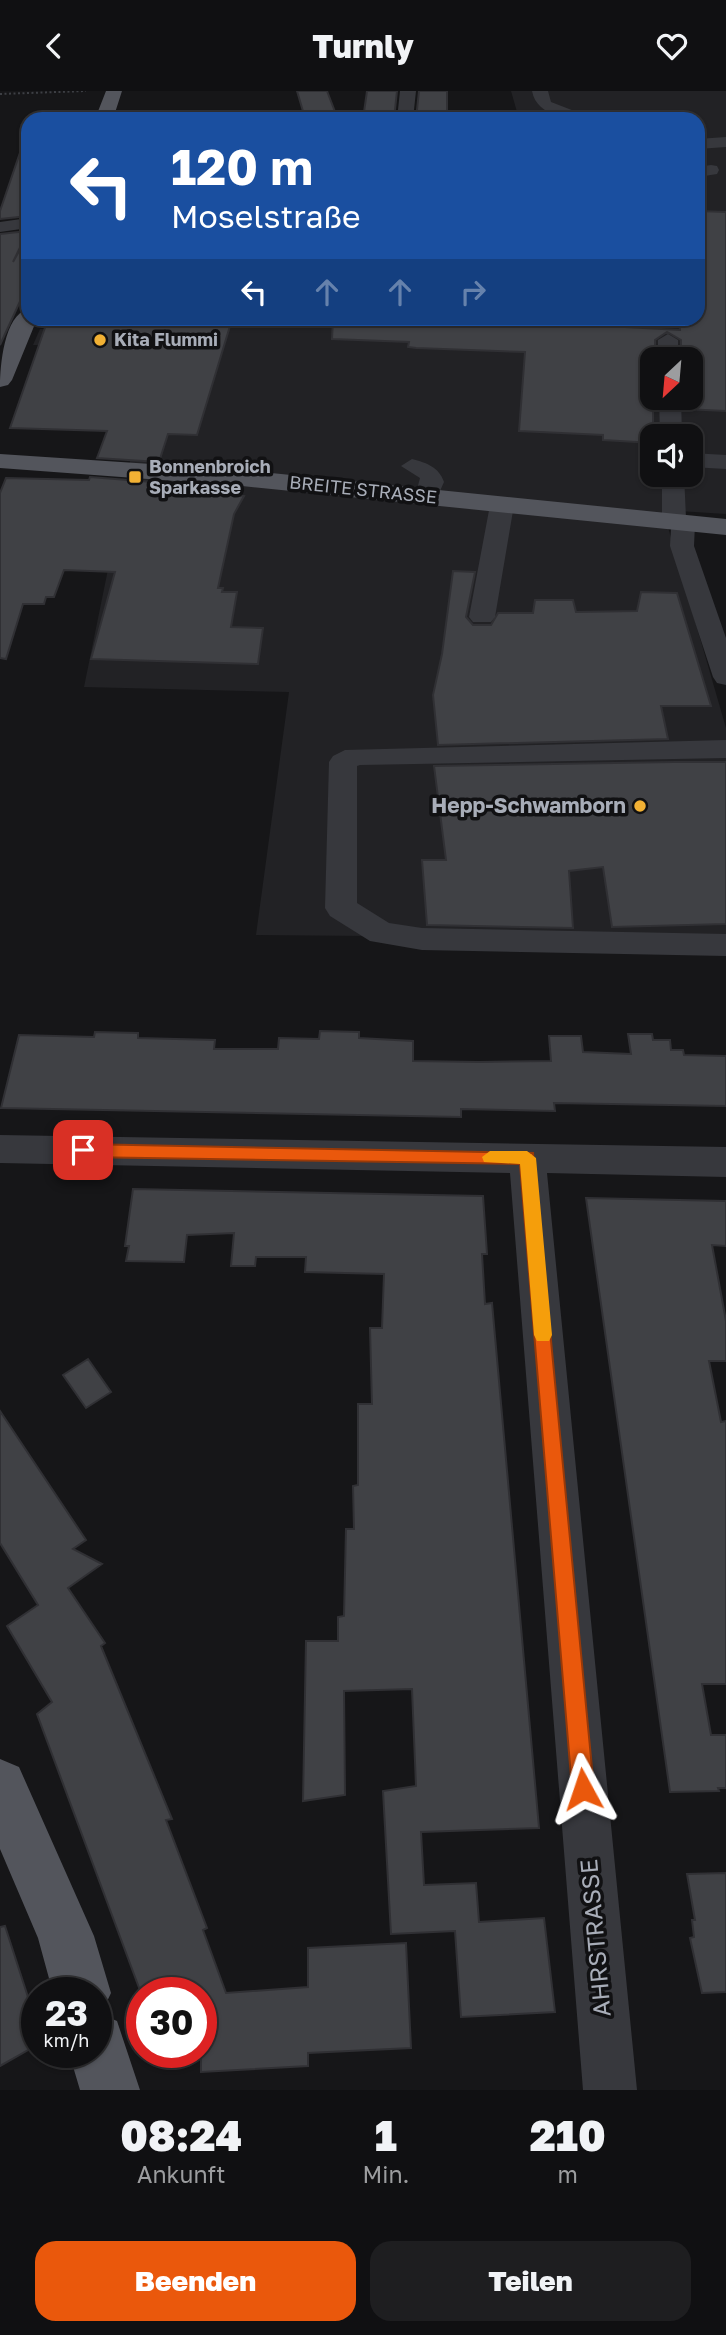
<!DOCTYPE html>
<html lang="de">
<head>
<meta charset="utf-8">
<style>
	:root { --surface:#101012; --page:#1e1e20; --text:#f1f3f6; --muted:#9c9d9f; --line:#303032; --accent:#ea580c }
	body { margin:0; font-family:"Golos Text",sans-serif; background:var(--page); color:var(--text); height:100vh; display:flex; flex-direction:column; font-size:26px; white-space:nowrap }
	* { box-sizing:border-box; margin:0 }
	p { font-size:23px; color:var(--muted) }
	.icon { flex:none; width:38px; height:38px; fill:none; stroke:currentColor; stroke-width:2; stroke-linecap:round; stroke-linejoin:round }
	.map { position:relative; height:1999px; overflow:hidden }
	.panel { display:flex; flex-direction:column; background:var(--surface); flex:1 }
	.panel>* { flex:none }
	.top-card { position:absolute; left:21px; top:21px; width:684px; height:214px; border-radius:21px; box-shadow:0 2px 5px #0004,0 0 0 2px var(--line); background:#1a4fa0; color:#fff; overflow:hidden }
	.needle { width:46px; rotate:206deg }
	.controls { position:absolute; left:640px; top:256px; display:grid; gap:14px }
	.controls a { display:grid; place-items:center; width:63px; height:63px; border-radius:14px; background:var(--surface); box-shadow:0 2px 5px #0004,0 0 0 2px var(--line); font-size:35px }
	.speed { position:absolute; left:21px; top:1886px; display:flex; gap:14px; font-size:35px; font-weight:700; text-align:center }
	.speed>* { display:grid; place-content:center; width:91px; height:91px; border-radius:50%; background:var(--surface); box-shadow:0 2px 5px #0004,0 0 0 2px var(--line); line-height:1 }
	.speed small { font-size:18px; font-weight:400 }
	.speed .limit { border:10px solid #d22; background:#fff; color:#111 }
	.pin { position:absolute; display:grid; place-items:center; width:60px; height:60px; color:#fff; margin:-30px; border-radius:14px; box-shadow:0 4px 10px #0006 }
	.me { position:absolute; width:77px; margin:-38px; rotate:355deg; stroke-linejoin:round; filter:drop-shadow(0 0 5px #0008) }
	.turn { display:flex; align-items:center; gap:24px; height:147px; padding:0 35px; font-size:32px }
	.turn .icon { width:91px; height:91px; stroke-width:2.5 }
	.turn b { display:block; font-size:49px; line-height:60px }
	.lanes { display:flex; align-items:center; height:66px; padding:0 35px; background:#0003; justify-content:center; gap:35px; direction:ltr }
	.lanes .off { opacity:.35 }
	.eta { display:flex; justify-content:space-evenly; align-items:center; height:119px; text-align:center }
	.eta b { font-size:42px; font-weight:800; line-height:49px }
	.button { display:flex; gap:14px; margin-top:auto; padding:14px 35px }
	.button a { flex:1; height:80px; border-radius:21px; background:var(--accent); color:#fff; font-size:28px; font-weight:800; line-height:80px; text-align:center }
	.button a+a { background:var(--page); color:var(--text) }
	header { display:flex; justify-content:space-between; align-items:center; height:91px; padding:0 35px; background:var(--surface); font-size:32px; font-weight:800 }
	.map>svg:first-child { display:block }
	.built { fill:#222225; fill-rule:evenodd }
	.building { fill:#404145; stroke:#303034; stroke-width:2 }
	.lines { fill:none; stroke-linecap:round; stroke-linejoin:round }
	.path { stroke:#3d3f44; stroke-width:2; stroke-dasharray:2 2.5; stroke-linecap:butt }
	.minor { fill:#37383d; fill-rule:evenodd }
	.major { fill:#53555c; fill-rule:evenodd }
	.route { fill:#ea580c; stroke:#983908; stroke-width:2 }
	.slow { fill:#f59e0b }
	.poi-dot { fill:#f2b134; stroke:#111113; stroke-width:2.5 }
	.labels { text-anchor:middle; stroke-width:7; stroke-linejoin:round; paint-order:stroke }
	.far-poi-label { font-size:18px; font-weight:bold; fill:#a8adb8; stroke:#111113; text-anchor:start }
	.far-street-label { font-size:18px; fill:#a8adb8; stroke:#111113 }
	.poi-label { font-size:21px; font-weight:bold; fill:#a8adb8; stroke:#111113; text-anchor:end }
	.near-street-label { font-size:24px; fill:#a8adb8; stroke:#111113 }
</style>
</head>
<body>
<header><svg class="icon" aria-label="back" viewBox="0 0 24 24"><path d="M15 5l-7 7 7 7"/></svg>Turnly<svg class="icon" aria-label="heart" viewBox="0 0 24 24"><path d="M12 20l-8-8c-3-5 5-10 8-4 3-6 11-1 8 4z"/></svg></header>
<div class="map">
<svg width="726" height="1999" viewBox="0 0 726 1999">
	<rect width="100%" height="100%" fill="#161618"/>
	<path class="built" d="M511,0H726V423L663,419L726,637V848L256,844L289,601L84,596L136,341L91,255L33,254L40,238L105,240L111,230L151,231L153,228H698V28H519ZM653,268H691V306H653ZM653,345H691V383H653Z"/>
	<path class="building" d="M297,0H327L337,26L305,27Z
		M367,0H397L394,28H363Z
		M419,0H447V28H416Z
		M24,50H28V125L0,128V120Z
		M698,120L726,121V320L684,318V306H691V268H681V249L667,241L655,249V268H653V306H656L657,316H653V352L603,349V344L519,340L525,261L416,257L408,256L409,251L332,248L333,228H512V230L680,239L679,228H698Z
		M28,140L13,171L23,153L28,155V193L0,254V143Z
		M48,228L96,229L93,233L230,235L197,344L168,343L159,371L97,367L107,340L10,337Z
		M90,386L153,391L152,395L244,405L234,423L218,497H223L222,501H237L231,536L263,537L258,573L91,568L115,481L64,479L54,506H46L44,513H23L6,568L0,567V402L6,387L89,389Z
		M453,480L475,481L466,526L473,534H491L498,522H533L535,509H573L576,521L637,520L641,501L677,502L711,615H661L668,648L438,654L433,604L442,563Z
		M674,671H726V833L612,836L603,776L569,780L573,837L427,834L422,769H446L434,675Z
		M320,940L359,941V947L413,950V970L479,971L551,970L549,945H581L583,961L631,963L628,943H652L653,949H670L671,959H683L684,964L726,965V1015L554,1012L555,1020L461,1018V1026L1,1017L19,944L94,946L95,941L138,942V947L215,949L214,958H278L279,947L319,948Z
		M133,1098L483,1105L487,1163H482L485,1213L492,1212L539,1737L421,1741L424,1794L476,1792L479,1831L544,1827L555,1921L461,1926L455,1840L391,1843L383,1700L416,1695L412,1598L344,1600L345,1704L303,1710L306,1550H338V1526L344,1525L346,1438H354L353,1395L358,1394V1313H372L370,1237H382L384,1183L305,1181L306,1166H256L255,1175H231L234,1142L187,1144L184,1171L126,1170L129,1155H125Z
		M586,1107L726,1110V1155L712,1154L726,1230V1270H709L721,1331L726,1330V1593H702L711,1644H726V1697H718L719,1700L670,1701Z
		M88,1268L111,1301L86,1317L63,1284Z
		M0,1320L86,1449L73,1458L102,1473L68,1497L105,1552L101,1555L172,1728L166,1729L207,1837L203,1839L226,1902L308,1896V1857L406,1852L411,1957L308,1962V1975L201,1981V1902H141L37,1623L52,1611L7,1535L38,1514L0,1452Z
		M726,1782V1901L702,1902L690,1847L694,1846L692,1829H695L687,1783Z
		M5,1835L37,1934V1954L0,1975V1836Z"/>
	<g class="lines">
		<path class="path" d="M0,3L86,0"/>
		<path class="minor" d="M400,0H416L413,28H397Z
			M532,0H548L551,11L595,28C572,28 537,27 532,0Z
			M726,46V56L698,58V48Z
			M711,74L717,75L719,79L717,83L698,86V76Z
			M28,127V137L0,141V131Z
			M668,243L678,249V268H658V249Z
			M659,306H681L682,345H660Z
			M691,362L726,364V378L691,376Z
			M412,368C427,372 439,376 444,391L435,411H419L415,406L420,387L401,375Z
			M662,383H684L686,427L695,433L694,455L726,547V594L717,592L713,586L670,455L671,438L662,432Z
			M502,407L510,409L514,414L495,526L491,531H473L469,526L490,414L494,409Z
			M726,649V667L360,674L357,675V812L389,832L422,837L726,843V865L422,859L370,850L330,825L325,817L329,671L333,665L345,659Z
			M0,1044L726,1056V1086L547,1082L637,1999H583L510,1082L0,1072Z"/>
		<path class="major" d="M106,0H122L113,28H95Z
			M28,218V228H37L12,289L8,294L0,296C0,275 4,224 28,218Z
			M0,363L242,379L726,428V444L242,395L0,377Z
			M0,1668L19,1676L94,1845L111,1902L101,1923L117,1930L140,1999H80L69,1962H96V1902H53L38,1847L0,1758Z"/>
	</g>
	<path class="route" d="M83,1053L533,1062L594,1698L591,1705L583,1709L575,1705L572,1698L520,1073L83,1066L75,1059Z"/>
	<path class="slow" d="M490,1060H527L536,1067L552,1244L549,1250H537L534,1244L520,1073L484,1071L482,1066Z"/>
	<g class="poi-dot">
		<circle cx="100" cy="249" r="7"/>
		<rect x="128" y="379" width="14" height="14" rx="3.5"/>
		<circle cx="640" cy="715" r="7"/>
	</g>
	<g class="labels">
		<g class="far-poi-label">
			<text x="114" y="255">Kita Flummi</text>
			<text x="149" y="382">Bonnenbroich<tspan x="149" dy="21">Sparkasse</tspan></text>
		</g>
		<g class="far-street-label">
			<text transform="translate(363 399) rotate(6)" y="6">BREITE STRASSE</text>
		</g>
		<g class="poi-label">
			<text x="626" y="722">Hepp-Schwamborn</text>
		</g>
		<g class="near-street-label">
			<text transform="translate(596 1847) rotate(-95)" y="8">AHRSTRASSE</text>
		</g>
	</g>
</svg>
<div class="controls">
<a><svg class="needle" viewBox="-14 -14 28 28"><path d="M0-13l5 13h-10z" fill="#e53935"/><path d="M0 13l5-13h-10z" fill="#9c9d9f"/></svg></a>
<a><svg class="icon" aria-label="sound" viewBox="0 0 24 24"><path d="M4 9h4l5-4v14l-5-4H4zM17 9q2 3 0 6"/></svg></a>
</div>
<div class="speed"><div>23<small>km/h</small></div><div class="limit">30</div></div>
<div class="pin" style="left:83px;top:1059px;background:#d93025"><svg class="icon" aria-label="arrive" viewBox="0 0 24 24"><path d="M6 21V4h12l-3 4 3 4H6"/></svg></div>
<svg class="me" style="left:583px;top:1698px" viewBox="-20 -20 40 40"><path d="M0-17L14 15 0 8-14 15z" fill="#ea580c" stroke="#fff" stroke-width="4"/></svg>
<div class="top-card">
<div class="turn"><svg class="icon" aria-label="left" viewBox="0 0 24 24"><path d="M17 20v-9H6M10 6l-5 5 5 5"/></svg><div><b>120 m</b>Moselstraße</div></div>
<div class="lanes"><svg class="icon" aria-label="left" viewBox="0 0 24 24"><path d="M17 20v-9H6M10 6l-5 5 5 5"/></svg><svg class="icon off" aria-label="ahead" viewBox="0 0 24 24"><path d="M12 20V5M6 11l6-6 6 6"/></svg><svg class="icon off" aria-label="ahead" viewBox="0 0 24 24"><path d="M12 20V5M6 11l6-6 6 6"/></svg><svg class="icon off" aria-label="right" viewBox="0 0 24 24"><path d="M7 20v-9h11M14 6l5 5-5 5"/></svg></div>
</div>
</div>
<section class="panel">
<div class="eta">
<div><b>08:24</b><p>Ankunft</p></div>
<div><b>1</b><p>Min.</p></div>
<div><b>210</b><p>m</p></div>
</div>
<div class="button"><a>Beenden</a><a>Teilen</a></div>
</section>
</body>
</html>
